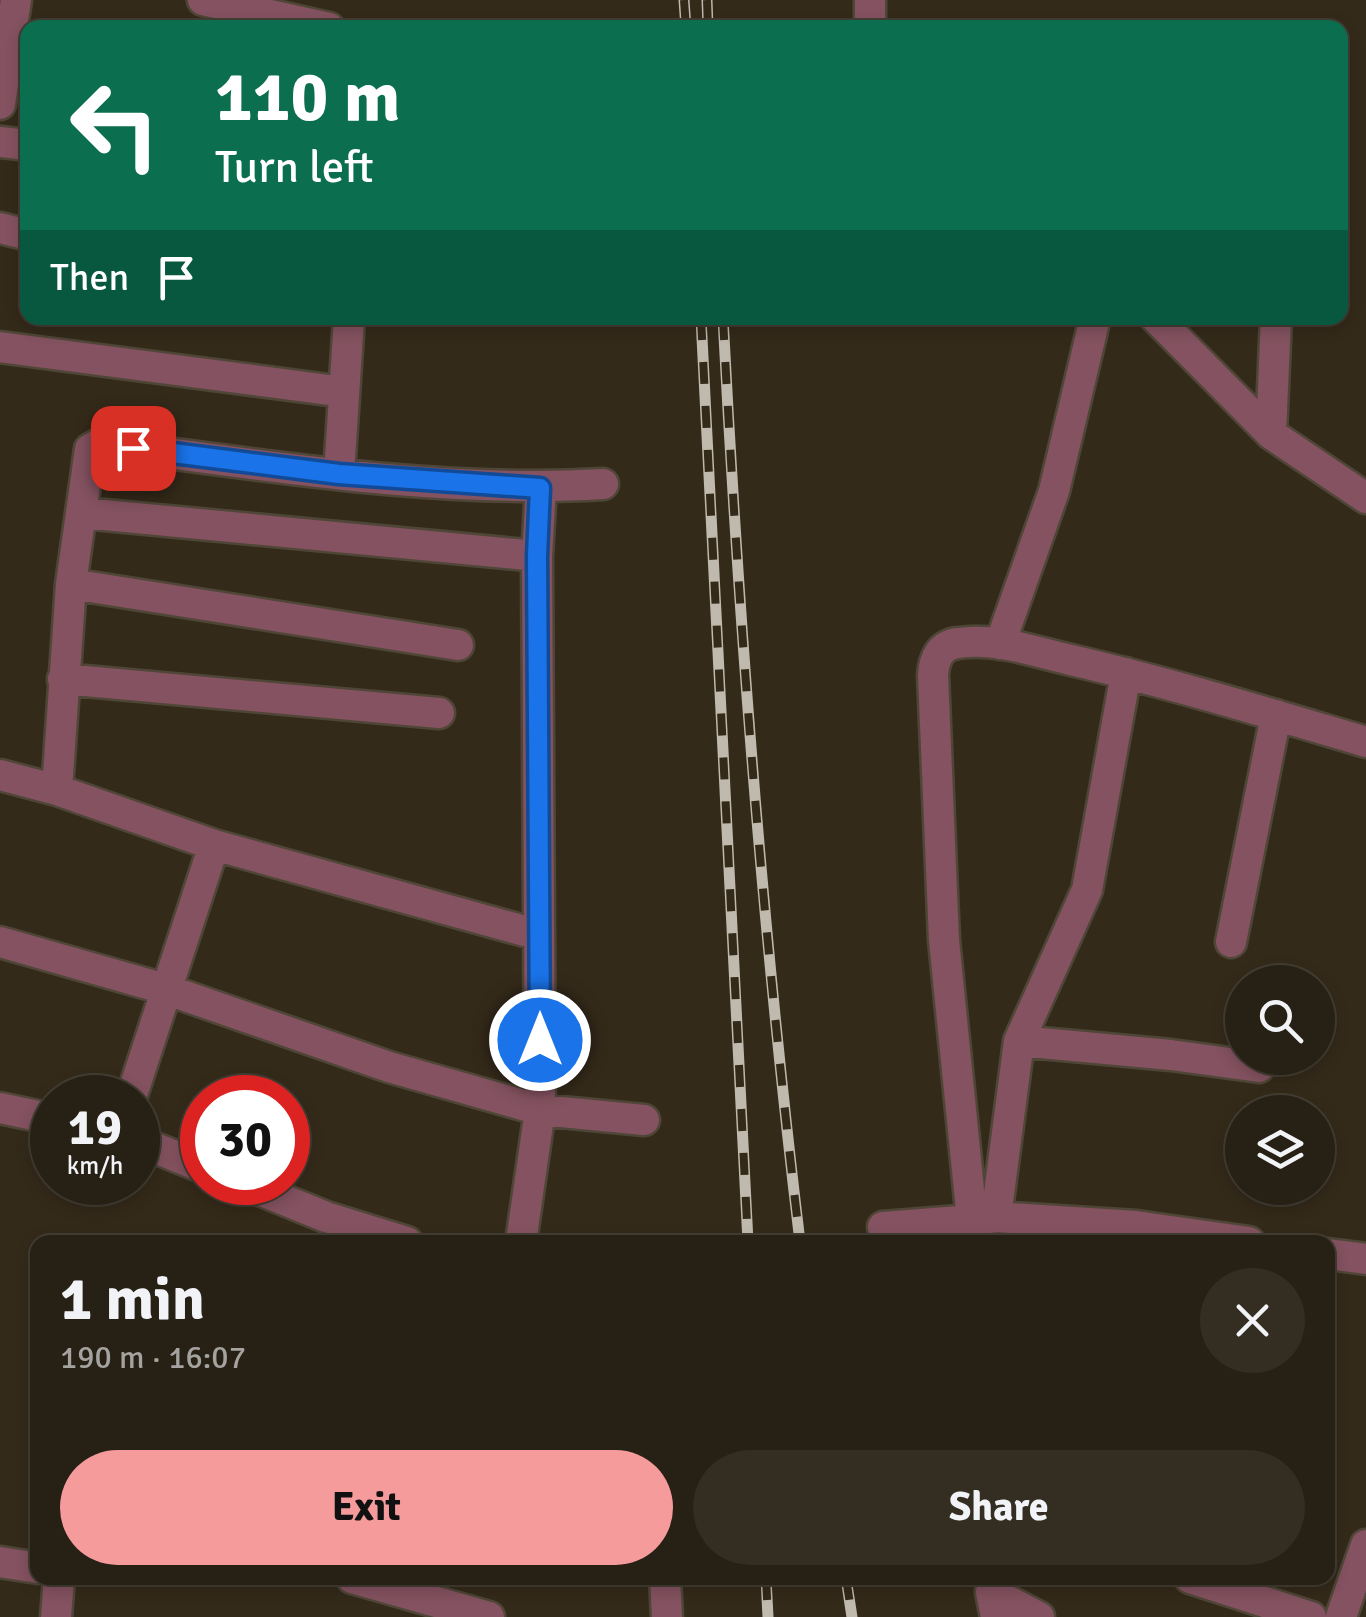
<!DOCTYPE html>
<html lang="en">
<head>
<meta charset="utf-8">
<style>
	:root { --surface:#272014; --page:#332d22; --text:#f1f3f6; --muted:#a4a3a0; --line:#433e34; --accent:#f59b9c }
	body { margin:0; font-family:Signika,sans-serif; background:var(--page); color:var(--text); height:100vh; display:flex; flex-direction:column; font-size:38px; white-space:nowrap }
	* { box-sizing:border-box; margin:0 }
	p { font-size:32px; color:var(--muted) }
	.icon { flex:none; width:55px; height:55px; fill:none; stroke:currentColor; stroke-width:2; stroke-linecap:round; stroke-linejoin:round }
	.map { position:relative; flex:1; overflow:hidden }
	.drawer { position:absolute; left:30px; top:1235px; width:1305px; height:350px; display:flex; flex-direction:column; background:var(--surface); border-radius:20px; box-shadow:0 5px 15px #0003,0 0 0 2px var(--line) }
	.drawer>* { flex:none }
	.top-card { position:absolute; left:20px; top:20px; width:1328px; height:305px; border-radius:20px; box-shadow:0 5px 15px #0003,0 0 0 2px var(--line); background:#0b6e4f; color:#fff; overflow:hidden }
	.fabs { position:absolute; left:1225px; top:965px; display:grid; gap:20px }
	.fabs a { display:grid; place-items:center; width:110px; height:110px; border-radius:50%; background:var(--surface); box-shadow:0 5px 15px #0003,0 0 0 2px var(--line); font-size:50px }
	.speed { position:absolute; left:30px; top:1075px; display:flex; gap:20px; font-size:50px; font-weight:700; text-align:center }
	.speed>* { display:grid; place-content:center; width:130px; height:130px; border-radius:50%; background:var(--surface); box-shadow:0 5px 15px #0003,0 0 0 2px var(--line); line-height:1 }
	.speed small { font-size:25px; font-weight:400 }
	.speed .limit { border:15px solid #d22; background:#fff; color:#111 }
	.pin { position:absolute; display:grid; place-items:center; width:85px; height:85px; color:#fff; margin:-42px; border-radius:20px; box-shadow:0 5px 15px #0006 }
	.me { position:absolute; width:110px; margin:-55px; rotate:0deg; stroke-linejoin:round; filter:drop-shadow(0 0 8px #0008) }
	.turn { display:flex; align-items:center; gap:35px; height:210px; padding:0 30px; font-size:45px }
	.turn .icon { width:130px; height:130px; stroke-width:2.5 }
	.turn b { display:block; font-size:70px; line-height:85px }
	.then { display:flex; align-items:center; height:95px; padding:0 30px; background:#0003; gap:20px; font-size:38px }
	.round { display:grid; place-items:center; flex:none; width:105px; height:105px; border-radius:52px; background:var(--page) }
	.summary { display:flex; align-items:center; justify-content:space-between; height:170px; padding:0 30px }
	h1 { font-size:60px; font-weight:700; line-height:75px }
	.cta { display:flex; gap:20px; margin-top:auto; padding:20px 30px }
	.cta a { flex:1; height:115px; border-radius:60px; background:var(--accent); color:#111; font-size:40px; font-weight:700; line-height:115px; text-align:center }
	.cta a+a { background:var(--page); color:var(--text) }
	.map>svg:first-child { display:block }
	.lines { fill:none; stroke-linecap:round; stroke-linejoin:round }
	.minor-casing { stroke:#4f4637; stroke-width:35 }
	.minor { stroke:#845260; stroke-width:30 }
	.rail-casing { stroke:#c0b9ad; stroke-width:11 }
	.rail { stroke:#342a1a; stroke-width:8; stroke-dasharray:22; stroke-linecap:butt }
	.route-casing { stroke:#114b97; stroke-width:25 }
	.route { stroke:#1a73e8; stroke-width:18 }
</style>
</head>
<body>
<div class="map">
<svg width="1366" height="1617" viewBox="0 0 1366 1617">
	<rect width="100%" height="100%" fill="#342a1a"/>
	<g class="lines">
		<defs>
			<path id="minor" d="M203,0L329,28
				M870,28V0
				M0,104L16,0
				M0,142L28,145
				M0,228L28,235
				M1156,318L1271,434L1366,498
				M0,347L344,392
				M1271,434L1276,318
				M339,474L349,318
				M83,513L537,556
				M71,584L458,645
				M1000,644L1054,491L1095,318
				M63,679L439,713
				M0,775L57,790
				M539,935L214,845L57,790L71,584L90,449L99,444C265,465 435,494 603,484
				M0,942L165,989L389,1067L540,1110L644,1120
				M1231,942L1276,715
				M1019,1041L1171,1055L1259,1067
				M131,1098L214,845
				M0,1108L52,1119
				M138,1141L202,1167
				M240,1182L326,1217L407,1242
				M996,1217L1019,1041L1087,890L1126,673
				M883,1227L972,1220L944,940L933,675C934,659 940,645 958,643C995,637 1035,652 1071,660C1170,683 1268,713 1366,742
				M521,1242L540,1110L537,556L541,488
				M973,1242L972,1220L996,1217L1136,1226L1249,1242
				M1328,1254L1366,1259
				M0,1562L38,1568
				M352,1578L489,1617
				M665,1578L667,1617
				M1190,1578L1311,1617
				M56,1617L59,1578
				M996,1617L991,1592L1039,1617
				M1341,1617L1366,1545"/>
		</defs>
		<use href="#minor" class="minor-casing"/>
		<use href="#minor" class="minor"/>
		<defs>
			<path id="rail" d="M684,0L686,28
				M707,0L708,28
				M701,318L748,1242
				M723,318C739,627 763,935 800,1242
				M766,1578L768,1617
				M846,1578L852,1617"/>
		</defs>
		<use href="#rail" class="rail-casing"/>
		<use href="#rail" class="rail"/>
	</g>
	<g class="lines">
		<defs>
			<path id="route" d="M133,448L339,474L540,488L537,556L540,1040"/>
		</defs>
		<use href="#route" class="route-casing"/>
		<use href="#route" class="route"/>
	</g>
</svg>
<div class="fabs">
<a><svg class="icon" aria-label="search" viewBox="0 0 24 24"><circle cx="10" cy="10" r="6"/><path d="M15 15l6 6"/></svg></a>
<a><svg class="icon" aria-label="layers" viewBox="0 0 24 24"><path d="M12 4l9 5-9 5-9-5zM3 14l9 5 9-5"/></svg></a>
</div>
<div class="speed"><div>19<small>km/h</small></div><div class="limit">30</div></div>
<div class="pin" style="left:133px;top:448px;background:#d93025"><svg class="icon" aria-label="arrive" viewBox="0 0 24 24"><path d="M6 21V4h12l-3 4 3 4H6"/></svg></div>
<svg class="me" style="left:540px;top:1040px" viewBox="-20 -20 40 40"><circle r="17" fill="#1a73e8" stroke="#fff" stroke-width="3"/><path d="M0-11L8 9 0 5-8 9z" fill="#fff"/></svg>
<div class="top-card">
<div class="turn"><svg class="icon" aria-label="left" viewBox="0 0 24 24"><path d="M17 20v-9H6M10 6l-5 5 5 5"/></svg><div><b>110 m</b>Turn left</div></div>
<div class="then">Then<svg class="icon" aria-label="arrive" viewBox="0 0 24 24"><path d="M6 21V4h12l-3 4 3 4H6"/></svg></div>
</div>
<section class="drawer">
<div class="summary"><div><h1>1 min</h1><p>190 m · 16:07</p></div><a class="round"><svg class="icon" aria-label="close" viewBox="0 0 24 24"><path d="M6 6l12 12M18 6L6 18"/></svg></a></div>
<div class="cta"><a>Exit</a><a>Share</a></div>
</section>
</div>
</body>
</html>
